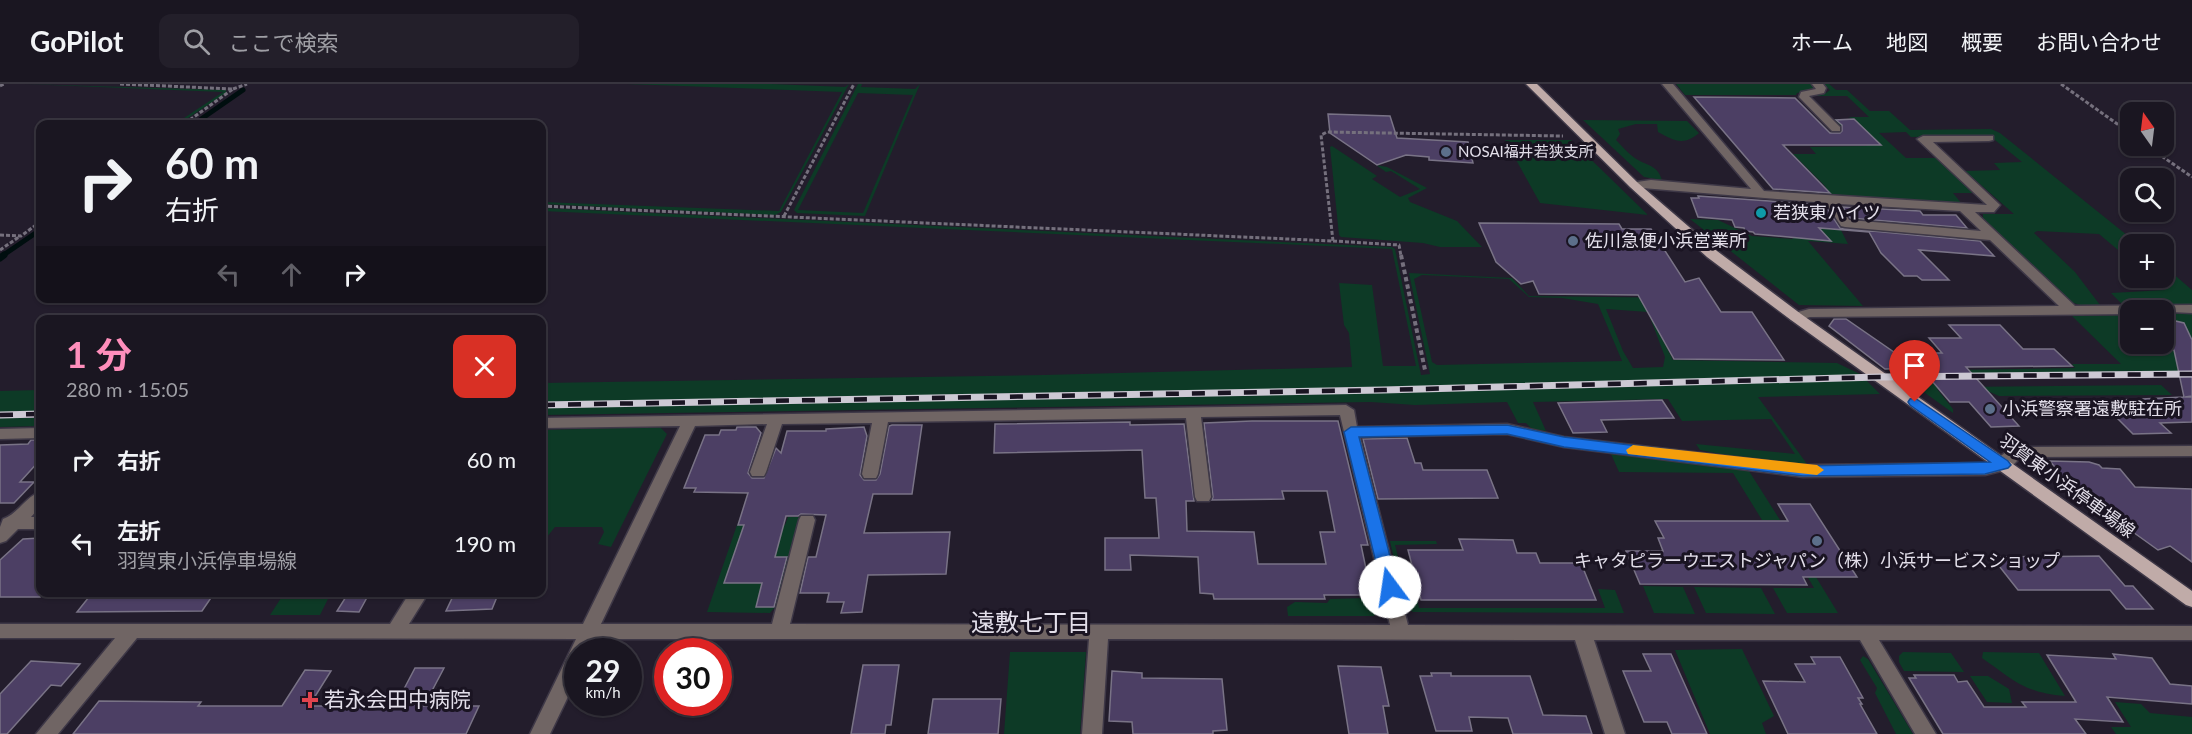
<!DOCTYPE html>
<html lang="ja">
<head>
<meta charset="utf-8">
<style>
	:root { --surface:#1a1621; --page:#231f2a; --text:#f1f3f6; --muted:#9f9fa5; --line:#38353f; --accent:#fe8ebb }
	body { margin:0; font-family:Lato,"Noto Sans JP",sans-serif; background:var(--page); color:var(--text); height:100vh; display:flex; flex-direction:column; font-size:22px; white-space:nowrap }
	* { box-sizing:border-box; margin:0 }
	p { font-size:20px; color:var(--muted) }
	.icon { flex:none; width:33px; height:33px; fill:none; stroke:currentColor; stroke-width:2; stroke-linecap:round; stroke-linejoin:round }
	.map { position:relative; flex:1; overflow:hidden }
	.drawer { position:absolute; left:36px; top:231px; width:510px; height:282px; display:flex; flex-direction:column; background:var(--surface); border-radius:12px; box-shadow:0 2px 4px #0004,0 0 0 2px var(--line) }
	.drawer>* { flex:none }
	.guide { position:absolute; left:36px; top:36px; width:510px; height:183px; border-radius:12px; box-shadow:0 2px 4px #0004,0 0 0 2px var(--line); background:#1a1621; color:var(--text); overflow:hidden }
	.needle { width:39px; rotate:346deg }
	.controls { position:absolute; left:2120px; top:18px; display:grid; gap:12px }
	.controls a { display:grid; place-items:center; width:54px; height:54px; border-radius:12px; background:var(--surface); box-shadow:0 2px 4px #0004,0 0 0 2px var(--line); font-size:30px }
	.speed { position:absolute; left:564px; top:554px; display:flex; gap:12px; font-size:30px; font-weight:700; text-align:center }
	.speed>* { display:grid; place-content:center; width:78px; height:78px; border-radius:50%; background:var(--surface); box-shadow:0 2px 4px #0004,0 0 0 2px var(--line); line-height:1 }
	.speed small { font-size:15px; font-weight:400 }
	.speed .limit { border:9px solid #d22; background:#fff; color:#111 }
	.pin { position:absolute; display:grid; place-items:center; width:51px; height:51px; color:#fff; margin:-62px -26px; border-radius:50% 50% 50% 0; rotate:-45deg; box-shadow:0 0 6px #0007 }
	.pin .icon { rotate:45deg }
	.me { position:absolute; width:66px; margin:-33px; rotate:346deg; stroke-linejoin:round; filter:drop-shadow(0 0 4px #0008) }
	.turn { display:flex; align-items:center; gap:21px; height:126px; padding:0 30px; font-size:27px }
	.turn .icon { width:78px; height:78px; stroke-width:2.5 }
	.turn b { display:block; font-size:42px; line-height:51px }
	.lanes { display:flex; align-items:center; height:57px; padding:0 30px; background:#0003; justify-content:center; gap:30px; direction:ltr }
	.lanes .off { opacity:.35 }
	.round { display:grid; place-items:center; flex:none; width:63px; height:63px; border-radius:12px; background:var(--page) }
	.head { display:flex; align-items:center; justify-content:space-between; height:102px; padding:0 30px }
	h1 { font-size:36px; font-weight:700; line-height:45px; color:var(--accent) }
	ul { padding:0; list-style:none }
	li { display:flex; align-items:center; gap:18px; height:84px; padding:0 30px }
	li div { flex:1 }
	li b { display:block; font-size:22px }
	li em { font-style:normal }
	header { display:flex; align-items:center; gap:36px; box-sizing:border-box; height:84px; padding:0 30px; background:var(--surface); border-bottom:2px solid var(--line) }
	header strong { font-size:28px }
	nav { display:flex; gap:33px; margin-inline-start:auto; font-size:21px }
	.search { width:420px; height:54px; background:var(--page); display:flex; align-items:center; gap:15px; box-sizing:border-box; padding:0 21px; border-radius:12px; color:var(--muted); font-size:22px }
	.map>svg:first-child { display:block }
	.green { fill:#0d3a26; fill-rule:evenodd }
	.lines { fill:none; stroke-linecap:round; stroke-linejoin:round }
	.stream-far1 { stroke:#000e0f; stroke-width:5 }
	.stream { stroke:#000e0f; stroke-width:7 }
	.building { fill:#4c3f64; stroke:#797386; stroke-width:1.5 }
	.minor-casing { stroke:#3e3847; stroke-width:3 }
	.major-casing { stroke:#3e3847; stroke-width:3 }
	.path-far1 { stroke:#75707d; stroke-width:3; stroke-dasharray:4 2; stroke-linecap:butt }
	.path { stroke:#75707d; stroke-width:4; stroke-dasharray:4.5 3; stroke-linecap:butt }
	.minor { fill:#706564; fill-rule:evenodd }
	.major { fill:#c0aba8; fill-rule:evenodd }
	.rail-casing { stroke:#cdc9d4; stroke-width:7 }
	.rail { stroke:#1a1422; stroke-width:4.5; stroke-dasharray:13; stroke-linecap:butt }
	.route { fill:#1a73e8; stroke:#114b97; stroke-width:1.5 }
	.slow { fill:#f59e0b }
	.service-dot { fill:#5c6f8a; stroke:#1a1422; stroke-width:2 }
	.culture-dot { fill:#0f9aa8; stroke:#1a1422; stroke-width:2 }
	.health-dot { fill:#e0444e; stroke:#1a1422; stroke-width:2 }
	.labels { text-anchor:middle; stroke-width:6; stroke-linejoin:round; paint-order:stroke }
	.far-poi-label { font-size:15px; fill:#e3dfea; stroke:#1a1422; text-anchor:start }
	.poi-label { font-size:18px; fill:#e3dfea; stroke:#1a1422; text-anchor:start }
	.street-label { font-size:18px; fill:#e3dfea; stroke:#1a1422 }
	.near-poi-label { font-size:21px; fill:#e3dfea; stroke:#1a1422; text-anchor:start }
	.near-neighbourhood-label { font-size:24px; fill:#e3dfea; stroke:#1a1422 }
</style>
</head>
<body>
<header>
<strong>GoPilot</strong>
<div class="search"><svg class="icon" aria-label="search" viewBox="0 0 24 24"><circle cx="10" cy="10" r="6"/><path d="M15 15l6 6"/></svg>ここで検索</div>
<nav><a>ホーム</a><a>地図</a><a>概要</a><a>お問い合わせ</a></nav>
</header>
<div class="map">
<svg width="2192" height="650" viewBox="0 0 2192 650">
	<rect width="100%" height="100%" fill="#231d2c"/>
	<path class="green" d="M25,0L226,6V9L179,40H175L223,8Z
		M627,0H772L845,3L849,0L781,128L775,131L542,120V118L779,127L842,8Z
		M858,0H862L861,3L915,5L920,0L865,132L797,129L794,126ZM858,9L913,11L863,129L798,126Z
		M1676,0H1812L1817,5L1797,9L1796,11H1685Z
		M1824,0H1829L1836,6H1847L1870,27H1889L1910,46L1991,45L2000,49L2138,160H2130V176L2099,150L2037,147L2034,149L2075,188L2100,221L2083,222L2068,217L1983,134V130H2014L1965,87L2000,86L1994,79L2022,78L1990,52L1911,53L1906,48L1879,49L1906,74H1936L1974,109H1953L1962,120L1830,110L1825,102L1793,70H1816L1810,63L1867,62L1854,49L1858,42H1841L1834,35L1858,39L1855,35L1848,33H1869L1847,12H1810L1826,9L1830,6Z
		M1583,36L1687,37L1699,49C1684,62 1674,57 1658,48L1657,40H1636L1618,45L1620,50L1616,56C1623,63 1631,73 1640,77C1650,82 1658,83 1662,96L1644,93Z
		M1505,56H1571L1648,131L1540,119Z
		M1332,62L1377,92L1372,95L1400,113L1420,105L1391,87L1386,88L1376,81L1387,83L1427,104L1408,114L1410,118L1457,137L1482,163H1440L1423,159L1341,153L1339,151L1330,63Z
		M542,124L1392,163L1395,165L1421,291L1430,290L1409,189L1512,194L1529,212L1683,214L1654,239L1673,276L1837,279L1862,291L1382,303L542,318V299L1044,291L1352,283L1349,249L1344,241L1339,199L1372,201L1383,282H1416L1392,165L542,127ZM1422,191L1509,195L1529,213L1562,214L1598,220L1622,277L1437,281L1432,278L1414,195ZM1606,225L1648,228L1665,273L1663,283L1633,284L1623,267Z
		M1690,135L1718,136L1752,152L1793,155L1792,153L1804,143L1841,146L1848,160L1808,157L1863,222L1799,221Z
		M2163,181L2192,206V220L2123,221L2111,209L2165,206L2151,194H2163Z
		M2192,229V287L1895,290L1890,287L2075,284L2072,280H2121L2072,232L2130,231V260H2163V230Z
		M1948,295L1955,303L2161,301L2172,311L1999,312L1990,308H1954L1951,305H1937L1953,325V329L1907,296Z
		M1866,296L1880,310L1758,313L1807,380L1726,371L1700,366L1696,360L1795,370L1771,335L1682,337L1668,315L1533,318L1546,347L1532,345L1526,339H1518L1507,318L1415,321L1371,318L542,331V324L1384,309Z
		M40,306V327L0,328V307Z
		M0,334H40V342L0,343Z
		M660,343L667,350L611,463L598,460L604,448L602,443H555L542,459V346Z
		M1611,370L1749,387L1780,436H1762L1733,389L1619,388Z
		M788,433H799L775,523L770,529L707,528L737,441H785Z
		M1390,457H1436L1437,460L1395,461L1404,496H1413L1419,524H1605L1598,505L1615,506L1624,529L1413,528L1405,523Z
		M1787,457H1794L1838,529H1787L1773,504H1814Z
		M1368,481L1374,483L1382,520L1374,532H1288L1287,523L1295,518L1327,519L1330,515L1367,514L1364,495H1372Z
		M1643,502L1683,503L1695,530L1654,529Z
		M1694,503L1761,504L1775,530L1706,529Z
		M281,514L328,515L320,531H270Z
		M1742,565L1774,632L1762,639L1766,650H1710L1675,566Z
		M1010,568H1086L1080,650H1004Z
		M1903,568L1951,569L1964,588L1904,587L1899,578V572Z
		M1983,568L2039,569L2065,612C2023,608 2015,597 1982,574Z
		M1863,572L1868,575L1913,650H1896L1875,609L1877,604L1860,576Z
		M1970,592H1988L2009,605L2012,619L1987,618Z
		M2115,618L2141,620L2150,629L2192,633V650H2116L2111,643H2131Z"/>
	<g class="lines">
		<path class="stream-far1" d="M194,40L243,6
			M2,172L40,146"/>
		<path class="stream" d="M0,174L4,171"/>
	</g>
	<path class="building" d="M1694,13L1795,14L1830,49H1840L1842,47V41L1836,36L1854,35L1881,61H1783L1830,109L1773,105Z
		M1328,30L1390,32L1397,54L1468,58L1473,79L1429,76V73L1406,71L1377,81L1330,49Z
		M1698,112L1825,121L1840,144L1980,157L1994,172L1919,166L1949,196H1922L1917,192H1904L1881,169L1869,148L1819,144L1831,157L1755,150L1753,148L1745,147L1744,144L1735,143L1732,136L1698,133L1691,114H1699Z
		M1843,123L1920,127L1923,131H1956L1967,144L1850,134Z
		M1479,139L1619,140L1622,145H1651L1685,198L1699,194L1721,228H1752L1784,276L1674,275L1638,211L1539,210L1533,197L1521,200L1496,178Z
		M1834,235H1846L1917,284L1885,285L1829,242Z
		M2167,235L2184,239L2192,256V312L2185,313H2192V338L2160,339L2171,349L2133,350L2100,317L2184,313L2174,266L2170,265Z
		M1949,241H2000L2023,265H2054L2072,282L1966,283L2019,342L1991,343L1969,318H1950L1908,269H1942L1929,254H1961Z
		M1662,316L1674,334L1601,336L1607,348L1573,349L1558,319Z
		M1252,337H1338L1368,461H1361L1368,494H1361L1365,511H1324L1325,515H1214L1213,510L1200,509L1198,473L1130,471L1131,486H1105V454H1159L1156,414H1145L1142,366L994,369L995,340L1130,338V341L1184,340L1194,417H1186L1187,447L1254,448L1258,480H1326L1320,448H1335L1327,407H1282L1284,415L1212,416L1213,413L1204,339Z
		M892,341H922L912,410H873L864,449L950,448L946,490L868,491L862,528L841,529L844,518H827L829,509H800L808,473H816L826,431L801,430L798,432H786L775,473H787L774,523H756L762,499H724L744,441H738L748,409L694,408L696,404H684L705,351H719L721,346H736L737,343H756L761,349L748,389L752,394H764L776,364L781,369L787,347H826V345L864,343L867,352L860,391L864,396H876L880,390L889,342Z
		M1407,354L1415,379H1421L1423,386H1487L1498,414L1378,415L1363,355Z
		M31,356H40V376L20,398H34L14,419H0V361L28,360Z
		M2050,377L2089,378L2099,381L2102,384L2120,385L2135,403L2192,405V478L2170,462L2158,466L2112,433L2109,434L2077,411Z
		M1778,420H1810L1857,493H1803L1807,501L1640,500L1626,467H1663L1658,454H1664L1655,437H1788Z
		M40,454V513H0V476L23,455Z
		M1459,455L1513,456L1517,469H1536L1540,479H1581L1596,516H1421L1408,466H1463Z
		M2099,472L2125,502H2133L2153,525H2126L2110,506H2018L1992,473Z
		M93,508H215L202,527L77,528Z
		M349,508H370L359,528L337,527Z
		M455,508H499L492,525L446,527Z
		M1643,570H1671L1707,650H1672L1667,638H1644L1623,587H1651Z
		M2113,570L2152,574L2170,600L2192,602V620L2107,613L2123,638L2075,635L2086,650H1943L1909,594H1916L1914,591H1954L1958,598L1967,597L1984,623H2026L2022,618H2076L2047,571L2116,575Z
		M1811,573H1840L1863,614H1858L1862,620H1860L1877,650H1788L1763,597L1805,598L1795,580H1815Z
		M31,577L80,580L61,602L51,601L7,650H0V610Z
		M863,581H899L891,641H886L885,650H851Z
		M1338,582L1381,583L1389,622H1383L1388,650H1349Z
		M415,584H444L424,622H479L466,650H73L99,617L201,618L198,622H282L305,586L331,587L309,622H395Z
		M1112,587L1142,589V594L1222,595L1227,646L1213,647V650H1133L1132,638L1109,637Z
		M1431,589H1451V592H1530L1543,631L1586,632L1592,650H1513L1508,634L1469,633L1472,647H1436L1420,592H1432Z
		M933,615H1001L998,650H928Z"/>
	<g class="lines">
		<defs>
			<path id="minor" d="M1662,0H1673L1764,107L1987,121L1917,55L1923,52H1993V56L1989,57L1933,58L2000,121L1994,128H1975L2075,222L2192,221V229L2130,226V230L1810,233L1796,237L1791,236L1789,233L1791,230L1809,225L2059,222L1990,156L1845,143L1841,142L1826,119L1630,103V99L1651,96L1751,105ZM1839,120L1960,127L1981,147L1849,136Z
				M1812,0H1823L1826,4L1824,9L1809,12L1840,43V47H1832L1799,13L1801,8L1816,5Z
				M1346,321L1354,326L1357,343L1507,340L1564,353L1803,381L1985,379C2001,376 2004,366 2017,363L2192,362V372L2021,373L2009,385L1985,391L1803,393L1564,363L1507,350L1360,353L1408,541L2192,542V556H1879L1936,650H1915L1860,556H1594L1625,650H1605L1575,556L1108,555L1102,650H1082L1089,555H594L588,567H578V592L550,650H530L576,555L137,554L58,650H36L115,554H0V540H390L410,508H429L409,540H583L680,342L542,344V334ZM1340,331L1390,541L790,540L815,436L813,432H801L799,436L772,540H601L695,342L767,340L750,388L752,392H764L766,388L782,340L872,339L862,390L864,394H876L878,390L888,338L1186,334L1195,413L1197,417H1209L1211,413L1201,333Z
				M40,344V354L0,355V345Z
				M40,408V423L31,433H40V445H18L6,457L0,459V443L3,435C18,430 25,413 40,408Z"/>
			<path id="major" d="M1526,0H1537L1638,99L1717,167L1801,230L2192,507V523L2186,521L1791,236L1707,173L1630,103Z"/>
		</defs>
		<use href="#minor" class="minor-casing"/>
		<use href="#major" class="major-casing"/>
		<path class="path-far1" d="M120,0L233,5L184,40
			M2061,0L2130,49
			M0,2L4,0
			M233,5L247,0
			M2147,62L2192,93
			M542,122L1333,157L1321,51L1327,48L1563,52
			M784,132L854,0
			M0,151L21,152L40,138
			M1333,157L1399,161L1401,172
			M0,166L19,153"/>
		<path class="path" d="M1401,171L1425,286"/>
		<use href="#minor" class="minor"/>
		<use href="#major" class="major"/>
		<defs>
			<path id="rail" d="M542,321L1383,306L1880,293L2192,290
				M0,331L40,330"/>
		</defs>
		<use href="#rail" class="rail-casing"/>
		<use href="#rail" class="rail"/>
	</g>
	<path class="route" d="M1915,314L2008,377L2011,381L2008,384L1985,390L1803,392L1564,363L1507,350L1359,353L1398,503L1396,508L1390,509L1385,508L1382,503L1344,348L1351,343L1507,341L1564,353L1803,382L1990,378L1910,321L1908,318L1910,315Z"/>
	<path class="slow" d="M1633,361L1817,381L1824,386L1817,391L1628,370L1626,366Z"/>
	<g class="service-dot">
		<circle cx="1446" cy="68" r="6"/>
		<circle cx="1573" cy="157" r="6"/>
		<circle cx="1990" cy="325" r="6"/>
		<circle cx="1817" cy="457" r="6"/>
	</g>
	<circle class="culture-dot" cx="1761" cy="129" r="6"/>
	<path class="health-dot" d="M307 607h6v6h6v6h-6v6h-6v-6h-6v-6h6z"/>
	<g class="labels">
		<g class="far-poi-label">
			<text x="1458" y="73">NOSAI福井若狭支所</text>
		</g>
		<g class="poi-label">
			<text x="1773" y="135">若狭東ハイツ</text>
			<text x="1585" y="163">佐川急便小浜営業所</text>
			<text x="2002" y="331">小浜警察署遠敷駐在所</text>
			<text x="1817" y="483" text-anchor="middle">キャタピラーウエストジャパン（株）小浜サービスショップ</text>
		</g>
		<g class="street-label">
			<text transform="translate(2067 402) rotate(36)" y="6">羽賀東小浜停車場線</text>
		</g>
		<g class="near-poi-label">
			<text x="324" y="623">若永会田中病院</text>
		</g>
		<g class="near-neighbourhood-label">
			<text x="1031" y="547">遠敷七丁目</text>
		</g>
	</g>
</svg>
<div class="controls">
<a><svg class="needle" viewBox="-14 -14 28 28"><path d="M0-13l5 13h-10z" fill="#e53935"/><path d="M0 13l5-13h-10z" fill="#9f9fa5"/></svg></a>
<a><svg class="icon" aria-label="search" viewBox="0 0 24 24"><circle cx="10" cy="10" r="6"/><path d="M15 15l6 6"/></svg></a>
<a>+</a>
<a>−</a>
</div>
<div class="speed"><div>29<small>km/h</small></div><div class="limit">30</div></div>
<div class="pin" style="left:1915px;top:318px;background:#d93025"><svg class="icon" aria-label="arrive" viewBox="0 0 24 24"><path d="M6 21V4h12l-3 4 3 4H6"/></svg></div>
<svg class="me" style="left:1390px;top:503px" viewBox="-20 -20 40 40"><circle r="19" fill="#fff"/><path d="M0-13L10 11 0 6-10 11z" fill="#1a73e8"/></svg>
<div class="guide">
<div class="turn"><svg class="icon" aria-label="right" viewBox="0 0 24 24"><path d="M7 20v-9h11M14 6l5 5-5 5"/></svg><div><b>60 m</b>右折</div></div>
<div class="lanes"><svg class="icon off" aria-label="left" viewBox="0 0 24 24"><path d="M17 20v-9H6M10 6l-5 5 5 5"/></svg><svg class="icon off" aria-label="ahead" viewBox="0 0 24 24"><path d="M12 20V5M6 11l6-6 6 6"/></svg><svg class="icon" aria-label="right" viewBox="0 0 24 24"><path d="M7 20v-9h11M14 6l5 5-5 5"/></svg></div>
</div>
<section class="drawer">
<div class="head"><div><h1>1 分</h1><p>280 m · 15:05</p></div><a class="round" style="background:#d93025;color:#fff"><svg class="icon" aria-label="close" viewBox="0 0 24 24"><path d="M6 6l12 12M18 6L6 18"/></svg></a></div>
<ul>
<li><svg class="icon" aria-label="right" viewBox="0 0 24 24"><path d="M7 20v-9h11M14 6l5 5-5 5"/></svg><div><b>右折</b></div><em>60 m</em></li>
<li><svg class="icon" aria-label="left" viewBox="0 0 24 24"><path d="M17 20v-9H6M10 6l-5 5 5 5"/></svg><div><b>左折</b><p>羽賀東小浜停車場線</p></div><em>190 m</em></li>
</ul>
</section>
</div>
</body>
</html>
